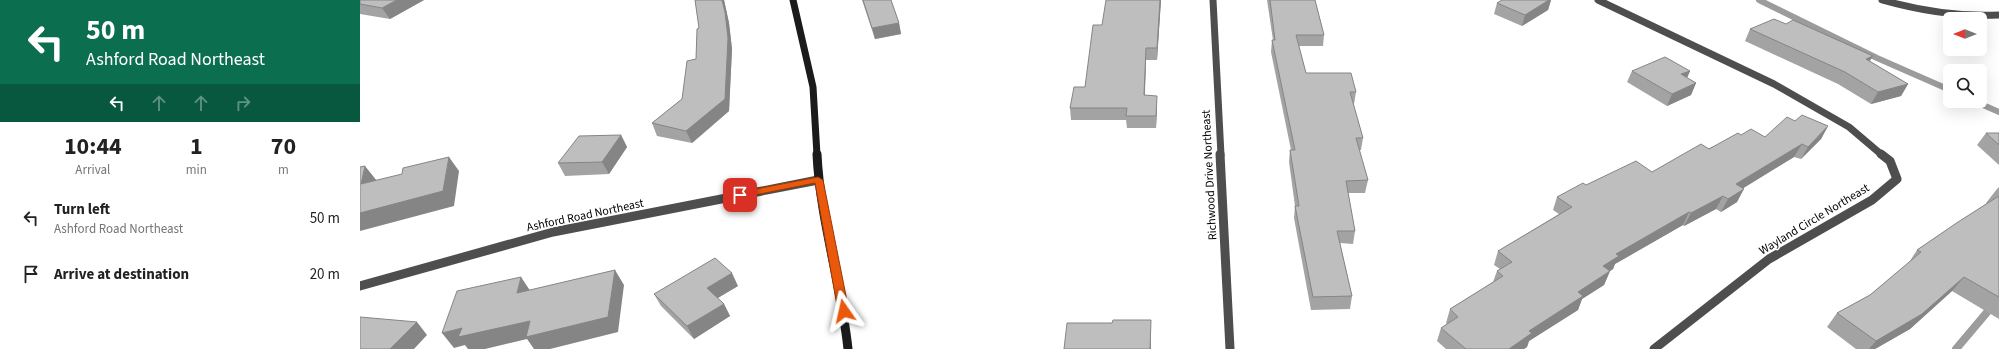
<!DOCTYPE html>
<html lang="en">
<head>
<meta charset="utf-8">
<style>
	:root { --surface:#fff; --page:#f2f2f2; --text:#222; --muted:#767676 }
	body { margin:0; font-family:"Source Sans 3",sans-serif; background:var(--page); color:var(--text); height:100vh; display:flex; flex-direction:column; font-size:15px; white-space:nowrap }
	* { box-sizing:border-box; margin:0 }
	p { font-size:13px; color:var(--muted) }
	.icon { flex:none; width:22px; height:22px; fill:none; stroke:currentColor; stroke-width:2; stroke-linecap:round; stroke-linejoin:round }
	.map { position:relative; flex:1; overflow:hidden }
	.sheet { display:flex; flex-direction:column; background:var(--surface); width:360px }
	.sheet>* { flex:none }
	.banner { background:#0b6e4f; color:#fff; overflow:hidden }
	.needle { width:26px; rotate:270deg }
	.controls { position:absolute; left:1583px; top:12px; display:grid; gap:8px }
	.controls a { display:grid; place-items:center; width:44px; height:44px; border-radius:6px; background:var(--surface); box-shadow:0 4px 16px #0002; font-size:20px }
	.pin { position:absolute; display:grid; place-items:center; width:34px; height:34px; color:#fff; margin:-17px; border-radius:8px; box-shadow:0 2px 6px #0006 }
	.me { position:absolute; width:44px; margin:-22px; rotate:349deg; stroke-linejoin:round; filter:drop-shadow(0 0 3px #0008) }
	.turn { display:flex; align-items:center; gap:14px; height:84px; padding:0 20px; font-size:18px }
	.turn .icon { width:52px; height:52px; stroke-width:2.5 }
	.turn b { display:block; font-size:28px; line-height:34px }
	.lanes { display:flex; align-items:center; height:38px; padding:0 20px; background:#0003; justify-content:center; gap:20px; direction:ltr }
	.lanes .off { opacity:.35 }
	.eta { display:flex; justify-content:space-evenly; align-items:center; height:68px; text-align:center }
	.eta b { font-size:24px; font-weight:700; line-height:28px }
	ul { padding:0; list-style:none }
	li { display:flex; align-items:center; gap:12px; height:56px; padding:0 20px }
	li div { flex:1 }
	li b { display:block; font-size:15px }
	li em { font-style:normal }
	main { display:flex; flex:1; min-height:0 }
	.map>svg:first-child { display:block }
	.lines { fill:none; stroke-linecap:round; stroke-linejoin:round }
	.stream-far1 { stroke:#9c9c9c; stroke-width:6 }
	.stream { stroke:#9c9c9c; stroke-width:8 }
	.street-far1 { stroke:#4e4e4e; stroke-width:7 }
	.street { stroke:#4e4e4e; stroke-width:9 }
	.secondary-far1 { stroke:#1b1b1b; stroke-width:7 }
	.secondary { stroke:#1b1b1b; stroke-width:9 }
	.wall { fill:#a3a3a3 }
	.shaded-wall { fill:#858585 }
	.building { fill:#bebebe; stroke:#858585 }
	.route { fill:#ea580c; stroke:#983908 }
	.labels { text-anchor:middle; stroke-width:3; stroke-linejoin:round; paint-order:stroke }
	.street-label { font-size:12px; fill:#000; stroke:#fff }
</style>
</head>
<body>
<main>
<section class="sheet">
<div class="banner">
<div class="turn"><svg class="icon" aria-label="left" viewBox="0 0 24 24"><path d="M17 20v-9H6M10 6l-5 5 5 5"/></svg><div><b>50 m</b>Ashford Road Northeast</div></div>
<div class="lanes"><svg class="icon" aria-label="left" viewBox="0 0 24 24"><path d="M17 20v-9H6M10 6l-5 5 5 5"/></svg><svg class="icon off" aria-label="ahead" viewBox="0 0 24 24"><path d="M12 20V5M6 11l6-6 6 6"/></svg><svg class="icon off" aria-label="ahead" viewBox="0 0 24 24"><path d="M12 20V5M6 11l6-6 6 6"/></svg><svg class="icon off" aria-label="right" viewBox="0 0 24 24"><path d="M7 20v-9h11M14 6l5 5-5 5"/></svg></div>
</div>
<div class="eta">
<div><b>10:44</b><p>Arrival</p></div>
<div><b>1</b><p>min</p></div>
<div><b>70</b><p>m</p></div>
</div>
<ul>
<li><svg class="icon" aria-label="left" viewBox="0 0 24 24"><path d="M17 20v-9H6M10 6l-5 5 5 5"/></svg><div><b>Turn left</b><p>Ashford Road Northeast</p></div><em>50 m</em></li>
<li><svg class="icon" aria-label="arrive" viewBox="0 0 24 24"><path d="M6 21V4h12l-3 4 3 4H6"/></svg><div><b>Arrive at destination</b></div><em>20 m</em></li>
</ul>
</section>
<div class="map">
<svg width="1639" height="349" viewBox="0 0 1639 349">
	<rect width="100%" height="100%" fill="#fff"/>
	<g class="lines">
		<path class="stream-far1" d="M1399,0L1517,58L1590,90
			M1614,101L1639,112"/>
		<path class="stream" d="M1596,349L1639,298"/>
		<path class="street-far1" d="M853,0L861,155
			M1238,0L1414,84L1489,127L1522,155
			M1522,0C1561,11 1599,17 1639,15"/>
		<path class="street" d="M860,154L870,349
			M0,286L193,232L458,180
			M1294,349L1409,259L1512,200L1537,179L1530,161L1521,154"/>
		<path class="secondary-far1" d="M433,0L453,87L457,155"/>
		<path class="secondary" d="M457,154C460,219 481,283 488,349"/>
	</g>
	<path class="wall" d="M0,0H64L30,19L0,14Z
		M335,0H364L369,23L372,49L369,111L332,143L297,136L292,123L322,99L336,59L339,28Z
		M502,0H531L539,23L541,34L515,39Z
		M801,0L797,60H786L785,95L797,108L796,128H767L766,120H711L710,108L725,87L742,25Z
		M907,0H955L964,35L963,46H939L946,73L996,92L994,104H993L1003,138L1001,150H999L1008,180L1005,193H988L995,231L993,244L980,243L992,296L990,309L951,310L934,218L935,206L929,162L930,150H931L911,52L912,40H913Z
		M1142,0H1191L1188,10L1162,26L1134,14L1137,3Z
		M1390,29L1509,61L1548,84L1541,96L1511,104L1478,84L1385,41Z
		M1272,71H1330L1327,78L1336,83L1331,95L1307,106L1267,82Z
		M1435,121L1468,126L1461,139L1441,159L1434,157L1383,188L1377,202L1361,212L1356,209L1324,226L1323,225L1255,264L1253,269L1250,271L1244,285L1222,299L1218,310L1169,341L1167,347L1164,349H1086L1077,341L1081,328L1087,324L1086,323L1090,309L1133,282L1137,271L1140,269L1134,265L1138,251L1199,214L1193,210L1197,197L1226,185L1292,172L1381,135L1405,137Z
		M1626,133H1639V165L1617,145Z
		M261,135L267,147L249,174L205,176L198,163Z
		M1639,187V319L1592,291L1550,329L1515,349H1496L1467,327L1477,313L1510,295L1548,264L1557,250L1627,203H1626L1637,189Z
		M378,286L357,298L364,304L370,316L334,339L301,306L294,294Z"/>
	<path class="shaded-wall" d="M37,0H64L30,19L22,8Z
		M362,0H364L369,23L372,49L369,111L332,143L326,131Z
		M800,0H801L797,60V48Z
		M1189,0H1191L1188,10L1162,26L1165,15Z
		M539,23L541,34L515,39L512,28Z
		M786,48V60L784,107V95Z
		M1513,56L1506,67V59Z
		M1330,71L1325,82L1321,74Z
		M1336,83L1331,95L1307,106L1312,94Z
		M1548,84L1541,96L1511,104L1518,92Z
		M797,96V108L796,128V116Z
		M1468,126L1461,139L1441,159L1448,147Z
		M261,135L267,147L249,174L242,162Z
		M1442,144L1434,157L1369,197L1376,184Z
		M89,157L99,171L94,206L0,231V213Z
		M5,166L17,181L1,184Z
		M1384,189L1377,202L1361,212L1368,199Z
		M1363,196L1356,209L1324,226L1331,213Z
		M1329,212L1323,225L1255,264L1253,269L1242,277L1250,271L1244,285L1222,299L1218,310L1169,341L1167,347L1164,349H1149L1243,266L1256,254Z
		M255,270L264,285L258,332L190,349H174L167,339L125,349H108L105,345L94,348L82,333L102,328L170,321Z
		M372,273L378,286L353,301L347,288Z
		M161,277L171,292L157,293Z
		M1604,277L1592,291L1550,329L1515,349H1509L1516,341Z
		M364,304L370,316L334,339L327,326Z
		M791,320V349H790Z
		M57,322L67,335L54,349H30Z"/>
	<path class="building" d="M0,0H37L22,8L0,4Z
		M335,0H362L365,12L368,38L365,99L326,131L292,123L322,99L327,61L336,59L337,29L339,28Z
		M503,0H531L539,23L512,28Z
		M746,0H800L797,48H786L784,95L797,96L796,116H766L767,108H710L714,87H725L733,25H742Z
		M910,0H955L964,35H936L946,73H991L996,92H990L1003,138H996L1008,180L986,181L995,231H977L992,296L953,297L935,206H939L930,150H935L912,40H915Z
		M1142,0H1189L1165,15L1137,3Z
		M1414,19L1426,24L1433,20L1513,56L1506,59L1548,84L1518,92L1485,72L1390,29Z
		M1305,57L1330,71L1321,74L1336,83L1312,94L1272,71Z
		M1442,115L1468,126L1448,147L1442,144L1376,184L1384,189L1368,199L1363,196L1331,213L1329,212L1256,254L1259,256L1243,266L1250,271L1218,292L1223,296L1169,331L1172,333L1149,349H1106L1081,328L1098,317L1090,309L1143,276L1137,271L1152,262L1138,251L1212,207L1197,197L1223,183L1226,185L1276,161L1292,172L1341,144L1349,149L1378,133L1381,135L1391,129L1405,137L1427,117L1435,121Z
		M1626,133H1639V145Z
		M261,135L242,162L198,163L219,136Z
		M89,157L83,191L0,213V167L5,166L1,184L42,174L43,168Z
		M1639,196V297L1604,277L1562,314L1516,341L1477,313L1510,295L1561,252L1557,250L1598,222Z
		M355,258L372,273L347,288L364,304L327,326L294,294Z
		M255,270L248,317L166,337L170,321L98,337L102,328L82,333L97,291L161,277L157,293Z
		M0,317L57,322L30,349H0Z
		M753,320H791L790,349H704L707,323H752Z"/>
	<path class="route" d="M458,177L463,180L489,311L484,315L478,311L455,183L380,198L376,195L380,192Z"/>
	<g class="labels">
		<g class="street-label">
			<text transform="translate(849 175) rotate(-93)" y="4">Richwood Drive Northeast</text>
			<text transform="translate(225 215) rotate(-12)" y="4">Ashford Road Northeast</text>
			<text transform="translate(1454 219) rotate(-31)" y="4">Wayland Circle Northeast</text>
		</g>
	</g>
</svg>
<div class="controls">
<a><svg class="needle" viewBox="-14 -14 28 28"><path d="M0-13l5 13h-10z" fill="#e53935"/><path d="M0 13l5-13h-10z" fill="#767676"/></svg></a>
<a><svg class="icon" aria-label="search" viewBox="0 0 24 24"><circle cx="10" cy="10" r="6"/><path d="M15 15l6 6"/></svg></a>
</div>
<div class="pin" style="left:380px;top:195px;background:#d93025"><svg class="icon" aria-label="arrive" viewBox="0 0 24 24"><path d="M6 21V4h12l-3 4 3 4H6"/></svg></div>
<svg class="me" style="left:484px;top:311px" viewBox="-20 -20 40 40"><path d="M0-17L14 15 0 8-14 15z" fill="#ea580c" stroke="#fff" stroke-width="4"/></svg>
</div>
</main>
</body>
</html>
